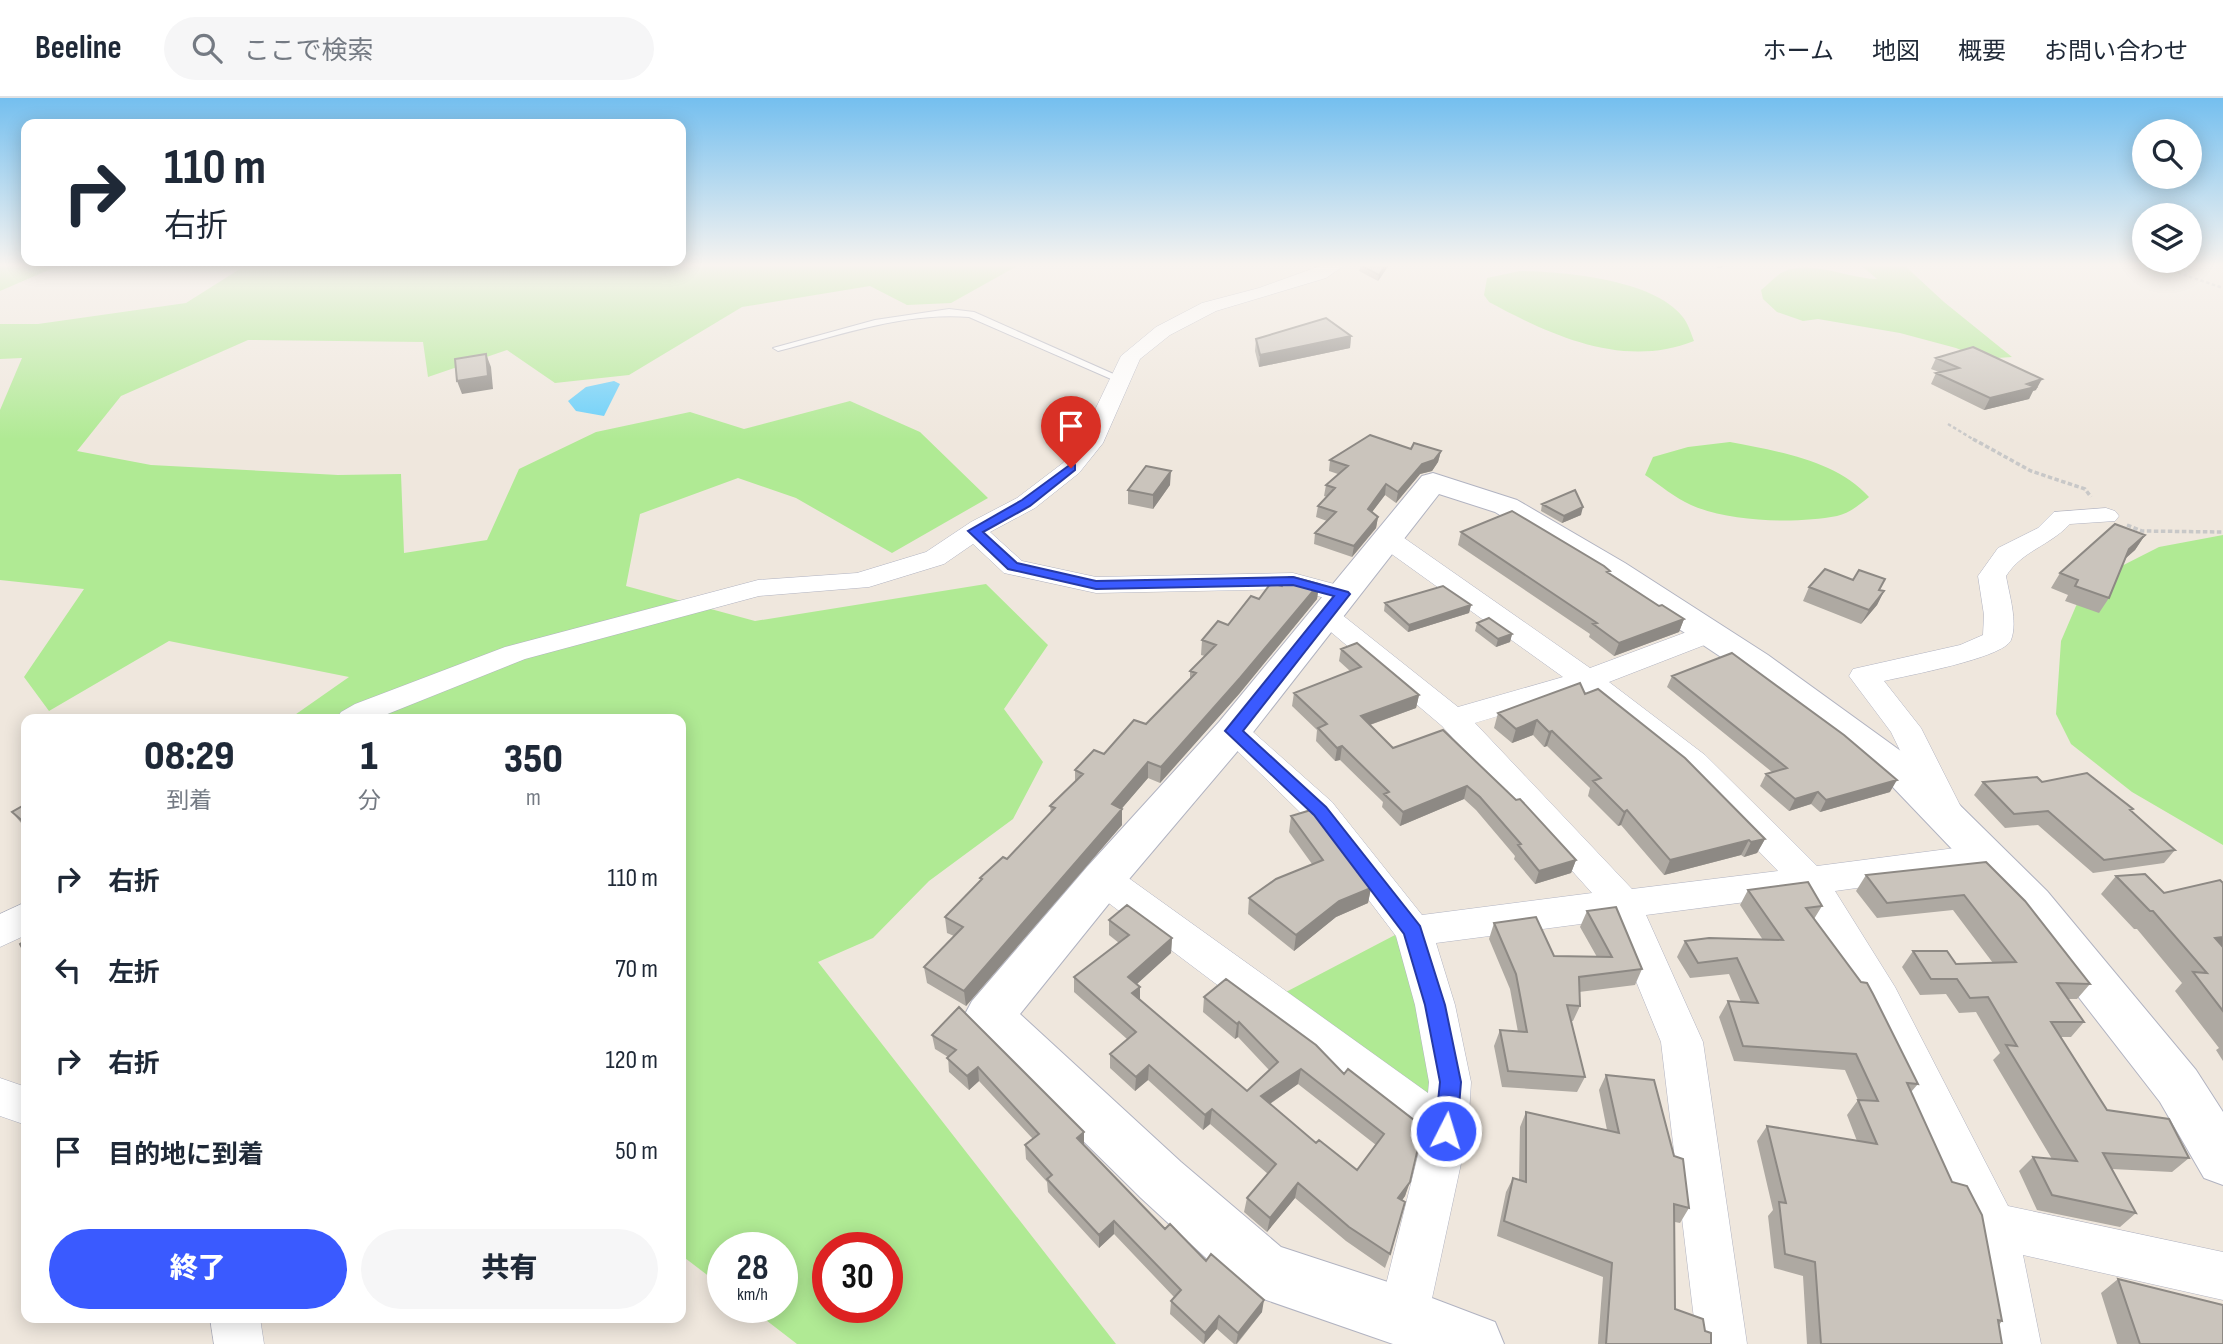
<!DOCTYPE html>
<html lang="ja">
<head>
<meta charset="utf-8">
<style>
	:root { --surface:#fff; --page:#f6f6f7; --text:#1f2937; --muted:#747a83; --line:#e0e1e3; --accent:#3a5aff }
	body { margin:0; font-family:"Sofia Sans Condensed","Noto Sans JP",sans-serif; background:var(--page); color:var(--text); height:100vh; display:flex; flex-direction:column; font-size:26px; white-space:nowrap }
	* { box-sizing:border-box; margin:0 }
	p { font-size:23px; color:var(--muted) }
	.icon { flex:none; width:38px; height:38px; fill:none; stroke:currentColor; stroke-width:2; stroke-linecap:round; stroke-linejoin:round }
	.map { position:relative; flex:1; overflow:hidden }
	.details { position:absolute; left:21px; top:616px; width:665px; height:609px; display:flex; flex-direction:column; background:var(--surface); border-radius:14px; box-shadow:0 4px 18px #0003 }
	.details>* { flex:none }
	.top-card { position:absolute; left:21px; top:21px; width:665px; height:147px; border-radius:14px; box-shadow:0 4px 18px #0003; background:#fff; color:var(--text); overflow:hidden }
	.controls { position:absolute; left:2132px; top:21px; display:grid; gap:14px }
	.controls a { display:grid; place-items:center; width:70px; height:70px; border-radius:50%; background:var(--surface); box-shadow:0 4px 18px #0003; font-size:35px }
	.speed { position:absolute; left:707px; top:1134px; display:flex; gap:14px; font-size:35px; font-weight:700; text-align:center }
	.speed>* { display:grid; place-content:center; width:91px; height:91px; border-radius:50%; background:var(--surface); box-shadow:0 4px 18px #0003; line-height:1 }
	.speed small { font-size:18px; font-weight:400 }
	.speed .limit { border:10px solid #d22; background:#fff; color:#111 }
	.pin { position:absolute; display:grid; place-items:center; width:60px; height:60px; color:#fff; margin:-72px -30px; border-radius:50% 50% 50% 0; rotate:-45deg; box-shadow:0 0 7px #0007 }
	.pin .icon { rotate:45deg }
	.me { position:absolute; width:77px; margin:-38px; rotate:5deg; stroke-linejoin:round; filter:drop-shadow(0 0 5px #0008) }
	.turn { display:flex; align-items:center; gap:24px; height:147px; padding:0 28px; font-size:32px }
	.turn .icon { width:91px; height:91px; stroke-width:2.5 }
	.turn b { display:block; font-size:49px; line-height:60px }
	.eta { display:flex; justify-content:space-evenly; align-items:center; height:119px; text-align:center }
	.eta b { font-size:42px; font-weight:800; line-height:49px }
	.primary-button { display:flex; gap:14px; margin-top:auto; padding:14px 28px }
	.primary-button a { flex:1; height:80px; border-radius:42px; background:var(--accent); color:#fff; font-size:28px; font-weight:800; line-height:80px; text-align:center }
	.primary-button a+a { background:var(--page); color:var(--text) }
	ul { padding:0; list-style:none }
	li { display:flex; align-items:center; gap:21px; height:91px; padding:0 28px }
	li div { flex:1 }
	li b { display:block; font-size:26px }
	li em { font-style:normal }
	header { display:flex; align-items:center; gap:42px; box-sizing:border-box; height:98px; padding:0 35px; background:var(--surface); border-bottom:2px solid var(--line) }
	header strong { font-size:33px }
	nav { display:flex; gap:38px; margin-inline-start:auto; font-size:24px }
	.search { width:490px; height:63px; background:var(--page); display:flex; align-items:center; gap:18px; box-sizing:border-box; padding:0 24px; border-radius:38px; color:var(--muted); font-size:26px }
	.map>svg:first-child { display:block }
	.green { fill:#b0ea94; fill-rule:evenodd }
	.water { fill:#67cffa }
	.lines { fill:none; stroke-linecap:round; stroke-linejoin:round }
	.lane-casing { stroke:#b1b3c1; stroke-width:2 }
	.street-casing { stroke:#b1b3c1; stroke-width:1 }
	.secondary-casing { stroke:#b1b3c1; stroke-width:2 }
	.path-far1 { stroke:#c8c8c8; stroke-width:2.5; stroke-dasharray:3.5 2.5; stroke-linecap:butt }
	.path { stroke:#c8c8c8; stroke-width:3.5; stroke-dasharray:4.5 2.5; stroke-linecap:butt }
	.lane { fill:#fff; fill-rule:evenodd }
	.street { fill:#fff; fill-rule:evenodd }
	.secondary { fill:#fff; fill-rule:evenodd }
	.wall { fill:#aea9a2; fill-rule:evenodd }
	.shaded-wall { fill:#8d8984 }
	.building { fill:#cac4bc; stroke:#8d8984; stroke-width:2; fill-rule:evenodd }
	.route { fill:#3a5aff; stroke:#263aa6; stroke-width:2 }
</style>
</head>
<body>
<header>
<strong>Beeline</strong>
<div class="search"><svg class="icon" aria-label="search" viewBox="0 0 24 24"><circle cx="10" cy="10" r="6"/><path d="M15 15l6 6"/></svg>ここで検索</div>
<nav><a>ホーム</a><a>地図</a><a>概要</a><a>お問い合わせ</a></nav>
</header>
<div class="map">
<svg width="2223" height="1246" viewBox="0 0 2223 1246">
	<rect width="100%" height="100%" fill="#efe7dd"/>
	<path class="green" d="M0,167H60L0,193Z
		M246,167H1019L951,205L907,207L870,188L742,209L629,277L555,285L507,252L428,279L423,244L248,242L121,298L77,353L151,367L338,377L401,376L404,455L487,442L519,371L596,334L690,314L744,331L850,303L920,334L988,400L892,455L796,400L738,380L640,416L626,488L755,523L986,486L1048,547L1004,611L1043,664L1013,721L929,783L873,840L818,864L1116,1246H797L749,1209H782V1150H723V1189L681,1157V621H289L349,579L169,543L49,613L24,579L84,491L0,482V312L22,260L0,261V226H38L186,205ZM828,1150H887V1209H828Z
		M1861,167H1904L1944,204L2012,259L1983,261L1956,250L1900,235L1818,221L1803,223L1777,214L1763,201L1761,192C1768,187 1776,177 1783,174C1812,161 1847,181 1877,181Z
		M1520,173C1564,174 1652,181 1682,218C1688,225 1691,235 1694,243C1624,271 1552,238 1489,204L1484,197L1487,180Z
		M1730,344C1777,353 1836,362 1869,399C1859,407 1850,415 1837,418C1795,426 1730,424 1691,407C1675,400 1660,387 1645,377L1653,359L1688,349Z
		M2223,437V747L2132,694L2071,646L2056,616L2061,543L2076,508L2092,483L2159,449Z
		M1395,837L1421,897L1437,994L1416,1002L1284,895Z"/>
	<path class="water" d="M614,283L620,286L604,318L576,313L568,303L586,289Z"/>
	<g class="lines">
		<defs>
			<path id="lane" d="M949,211L974,214L1127,282L1118,284L969,219C904,214 841,237 778,253L773,250L875,222Z"/>
			<path id="street" d="M1323,167H1345L1326,180L1216,213L1170,237L1140,261L1103,345L1079,375L1035,410L990,434L1022,463L1096,479L1293,475L1353,491L1357,497L1353,503L1343,505L1292,491L1096,495L1004,475L973,446L944,466L869,489L759,498L525,561L375,621H336L341,614L355,606L505,549L758,482L857,475L926,454L971,424L1017,400L1063,365L1080,343L1121,258L1156,229L1202,205L1259,190Z
				M2106,410L2115,413L2119,418L2115,423L2070,426C2048,449 2023,452 2006,478C2009,496 2018,524 2011,542C2004,560 1905,578 1884,583L1921,630L1963,713L1958,722L1946,725L1934,722L1891,634L1849,578L1853,571L1960,547L1983,537L1984,517L1978,478L1998,450L2038,430L2054,414Z
				M1388,433L1397,435L1590,570L1700,529L1710,526L1720,529L1724,535L1720,541L1609,584L1705,657L1817,768L1986,746L1999,750L2004,759L1999,768L1986,772L1835,793L1895,889L2008,1108L2223,1154V1202L2023,1157L2041,1246H1991L1970,1131L1865,910L1800,797L1646,817L1703,944L1747,1246H1697L1661,944L1611,822L1436,845L1455,907L1471,984L1468,1033L1428,1219L1420,1236L1403,1244L1386,1236L1378,1219L1422,1041L1090,791L1085,781L1090,771L1103,767L1116,771L1428,995L1429,984L1415,907L1396,838L1308,722L1217,633L1222,626L1233,622L1244,626L1332,704L1422,817L1592,795L1442,628L1312,518L1316,512L1326,509L1336,512L1458,609L1563,579L1379,447L1375,441L1379,435ZM1582,593L1681,673L1778,773L1632,791L1475,625Z
				M26,804V837L0,849V816Z
				M0,980L26,989V1027L0,1018Z
				M210,1220H260L264,1246H214Z"/>
			<path id="secondary" d="M1433,375L1517,402L1625,465L1768,557L1916,664L2047,793L2196,972L2223,1014V1087L2204,1080L2160,1004L2015,817L1888,684L1742,573L1601,479L1495,414L1439,396L1247,642L1119,793L1020,916L1181,1064L1281,1149L1403,1189L1495,1224L1504,1246H1393L1243,1194L1141,1100L972,933L964,918L972,903L1087,769L1219,624L1422,378Z"/>
		</defs>
		<use href="#lane" class="lane-casing"/>
		<use href="#street" class="street-casing"/>
		<use href="#secondary" class="secondary-casing"/>
		<path class="path-far1" d="M2155,167L2223,190
			M1948,326L1976,343"/>
		<path class="path" d="M1973,341L2031,373L2085,391L2091,399
			M2127,427L2142,433L2223,434"/>
		<use href="#lane" class="lane"/>
		<use href="#street" class="street"/>
		<use href="#secondary" class="secondary"/>
	</g>
	<path class="wall" d="M1361,167H1389L1378,183L1359,173Z
		M1351,238L1350,250L1259,269L1255,253L1256,241Z
		M1936,260L2036,292L2033,293L2029,301L1984,312L1931,286L1936,275L1939,274L1931,271Z
		M1411,351L1441,353L1438,364L1432,373L1420,376L1396,405L1385,397L1372,414L1378,419L1376,430L1352,459L1314,446L1315,435L1327,423L1316,419L1318,408L1327,399L1324,398L1326,387L1338,376L1329,373L1330,362Z
		M1170,387L1153,411L1128,406V392Z
		M1542,406L1581,417L1562,425L1541,413Z
		M1461,434L1609,475L1659,508L1684,521L1679,534L1614,558L1589,539L1590,536L1458,447Z
		M2145,437L2135,452L2125,461L2109,500L2099,515L2065,503L2068,497L2051,490L2060,475Z
		M1319,486L1317,501L1239,596L1160,685L1148,680L1121,711L1122,727L966,908L927,885L924,869L954,838L947,835L945,819L980,783V780L1007,761L1051,715L1050,708L1075,683V672L1104,656L1146,626L1190,581V573L1205,558L1201,557L1202,542L1228,527L1259,501L1282,488Z
		M1809,489L1880,492L1884,493L1877,507L1861,526L1803,503Z
		M1385,505L1471,507L1469,515L1408,534L1384,513Z
		M1477,525L1512,536L1510,544L1496,549L1475,533Z
		M1341,551L1419,597L1416,610L1370,627L1393,650L1443,632L1576,762L1571,775L1535,786L1514,761L1515,758L1476,712L1464,701L1400,728L1382,709L1383,704L1340,662L1335,663L1316,643L1317,632L1292,608L1294,595L1350,573L1339,563Z
		M1672,578L1890,694L1820,714L1811,706L1789,713L1760,688L1766,676L1772,674L1667,589Z
		M1585,596L1765,741L1757,755L1744,759L1741,757L1664,777L1621,727L1618,728L1588,698L1590,690L1547,648L1544,649L1533,637L1512,645L1494,630L1498,615Z
		M1983,684H2042L2131,713L2175,752L2164,765L2093,775L2038,727L2005,730L1974,697Z
		M26,706V731L12,714Z
		M1291,718L1371,790L1368,805L1336,819L1294,853L1248,816L1249,800L1312,766L1289,734Z
		M1986,764L2090,886L2077,901H2068L2084,924L2071,939H2061L2107,1012L2189,1060L2172,1074L2112,1071L2136,1115L2120,1129L2037,1112L2019,1073L2033,1059L2052,1061L1993,962L2000,955L1976,914L1959,915L1946,896L1920,897L1902,869L1913,853L1956,866L1993,865L1953,812L1877,820L1856,793L1866,777Z
		M2116,778L2164,795L2223,785V963L2216,952L2219,950L2175,893L2182,885L2137,831H2134L2101,796Z
		M1748,792L1822,808L1814,821L1918,986L1911,994L2002,1223L1999,1227L2002,1246H1807L1803,1178L1774,1170L1768,1118L1773,1112L1757,1043L1767,1028L1857,1043L1847,1017L1858,1002L1845,972L1734,963L1719,919L1728,903L1741,904L1729,876L1690,880L1677,859L1685,843L1763,842L1740,807Z
		M1587,813L1642,871L1635,887L1579,894L1580,908L1573,923H1571L1585,979L1577,994L1502,989L1494,948L1500,932L1518,934L1510,891L1489,841L1494,825L1554,858L1597,859L1580,829Z
		M1109,822L1172,840L1171,855L1137,886L1140,889V902L1247,993L1269,972L1238,939L1235,941L1203,914L1204,899L1344,976L1423,1029L1405,1098L1402,1102L1390,1156L1385,1170L1346,1143L1295,1100L1267,1134L1244,1114L1247,1100L1268,1076L1210,1026L1203,1032L1148,982L1135,993L1110,970V956L1127,941L1074,894V879L1119,845L1109,837ZM1298,986L1376,1047L1357,1072L1316,1045L1270,1006Z
		M959,909L1084,1047L1165,1131L1206,1163L1262,1214L1237,1246H1234L1217,1231L1204,1246H1203L1170,1216L1171,1203L1174,1199L1114,1136L1099,1150L1048,1094L1047,1084L1026,1061L1025,1047L1033,1041L979,983L969,992L949,974L948,959L935,951L932,937Z
		M1606,977L1674,1058L1689,1110L1680,1125L1675,1124V1211L1705,1233L1711,1246H1598L1603,1179L1497,1138L1506,1094L1513,1080L1519,1082L1520,1029L1526,1014L1607,1032L1599,992Z
		M2118,1181L2223,1246H2117L2101,1195Z"/>
	<path class="shaded-wall" d="M1386,167H1389L1378,183L1379,177Z
		M1718,167H1734L1717,170Z
		M1351,238L1350,250L1259,269L1260,257Z
		M486,256L491,269L493,291L462,296L457,283Z
		M2042,281L2036,292L2033,293L2029,301L1984,312L1990,300Z
		M1441,353L1438,364L1432,373L1420,376L1396,405L1398,394L1422,366Z
		M1171,373L1170,387L1153,411V397Z
		M1386,386L1385,397L1366,422L1368,411Z
		M1583,409L1581,417L1562,425L1564,418Z
		M1378,419L1376,430L1352,459L1354,448Z
		M2145,437L2135,452L2119,466L2129,451Z
		M1319,486L1317,501L1239,596L1160,685L1161,669Z
		M1884,493L1877,507L1861,526L1869,512Z
		M1471,507L1469,515L1408,534L1409,527Z
		M1684,521L1679,534L1614,558L1619,545Z
		M1512,536L1510,544L1496,549L1498,541Z
		M1419,597L1416,610L1358,631L1361,618Z
		M1537,622L1533,637L1512,645L1516,631Z
		M1552,633L1547,648L1544,649L1549,634Z
		M1342,648L1340,662L1335,663L1337,650Z
		M1148,664V680L1112,722V706Z
		M1897,682L1890,694L1820,714L1826,702Z
		M1467,688L1464,701L1400,728L1403,714Z
		M1818,694L1811,706L1789,713L1795,701Z
		M1122,711V727L966,908L964,893Z
		M1627,712L1621,727L1618,728L1624,714Z
		M1765,741L1757,755L1744,759L1751,744Z
		M1749,742L1741,757L1664,777L1670,762Z
		M1576,762L1571,775L1535,786L1539,773Z
		M1371,790L1368,805L1336,819L1294,853L1296,837L1339,803Z
		M2223,839V853L2215,840Z
		M1172,840L1171,855L1128,894V879Z
		M1140,889V904L1132,895Z
		M1239,924L1238,939L1235,941L1237,926Z
		M1149,967L1148,982L1135,993L1136,979Z
		M978,969L979,983L969,992L967,978Z
		M1301,971L1298,986L1259,1013L1261,998Z
		M1212,1011L1210,1026L1203,1032L1205,1017Z
		M1084,1034V1048L1077,1040Z
		M1410,1084L1405,1098L1394,1114L1398,1100Z
		M1298,1085L1295,1100L1267,1134L1270,1120Z
		M1114,1123V1136L1099,1150V1137Z
		M1264,1202L1262,1214L1236,1246L1238,1235Z
		M1219,1218L1217,1231L1204,1246L1205,1235Z"/>
	<path class="building" d="M1361,167H1386L1379,177Z
		M1326,220L1351,238L1260,257L1256,241Z
		M1973,249L2042,281L2027,286L2035,289L1990,300L1936,275L1959,270L1936,260Z
		M486,256L488,278L457,283L455,261Z
		M1370,337L1411,351L1414,345L1441,353L1434,362L1422,366L1398,394L1386,386L1368,411L1378,419L1354,448L1315,435L1336,414L1318,408L1335,390L1326,387L1348,368L1330,362Z
		M1146,368L1171,373L1153,397L1128,392Z
		M1575,392L1583,409L1564,418L1542,406Z
		M1512,413L1604,468L1610,473L1607,474L1659,508L1662,507L1684,521L1619,545L1593,526L1597,525L1461,434Z
		M2115,426L2145,437L2129,451L2109,500L2075,488L2078,482L2060,475Z
		M1825,471L1853,482L1859,472L1885,481L1879,492L1884,493L1869,512L1809,489Z
		M1289,479H1293L1319,486L1240,580L1161,669L1148,664L1112,706L1122,711L964,893L924,869L963,829L945,819L982,781L980,780L1003,759L1007,761L1055,710L1050,708L1083,676L1075,672L1094,652L1104,656L1134,622L1146,626L1196,575L1190,573L1216,547L1202,542L1218,523L1228,527L1251,498L1259,501L1271,485L1282,488Z
		M1443,488L1471,507L1409,527L1385,505Z
		M1489,520L1512,536L1498,541L1477,525Z
		M1357,545L1419,597L1361,618L1393,650L1443,632L1516,702L1520,701L1576,762L1539,773L1518,747L1521,746L1480,699L1467,688L1403,714L1384,696L1389,694L1342,648L1337,650L1318,630L1327,626L1294,595L1361,569L1341,551Z
		M1732,555L1844,637L1897,682L1826,702L1818,694L1795,701L1766,676L1787,670L1672,578Z
		M1580,585L1585,596L1598,591L1685,660L1765,741L1751,744L1749,742L1670,762L1627,712L1624,714L1593,683L1601,680L1552,633L1549,634L1537,622L1516,631L1498,615Z
		M2087,675L2133,711L2130,712L2175,752L2104,762L2048,713L2014,716L1983,684L2037,679L2042,684Z
		M26,706V726L12,714Z
		M1311,712L1371,790L1339,803L1296,837L1249,800L1276,781L1323,762L1291,718Z
		M1986,764L2025,803L2090,886L2057,885L2084,924H2051L2107,1012L2169,1021L2189,1060L2103,1055L2136,1115L2052,1097L2033,1059L2077,1063L2006,947L2017,948L1988,899L1970,900L1957,881H1931L1913,853H1947L1956,866L2016,864L1964,797L1887,805L1866,777Z
		M2145,776L2164,795L2220,782L2223,785V839L2215,840L2223,849V913L2193,874L2207,875L2153,813H2150L2116,778Z
		M1808,784L1822,808L1806,810L1861,884L1867,885L1873,896L1918,986L1907,985L1952,1084L1967,1088L1982,1117L2002,1223L1998,1222L2002,1246H1821L1815,1164L1785,1156L1779,1104L1786,1105L1767,1028L1877,1046L1858,1002L1878,1003L1856,956L1743,948L1728,903L1758,905L1737,860L1698,865L1685,843L1709,840L1783,842L1748,792Z
		M1127,807L1172,840L1128,879L1140,889L1132,895L1247,993L1278,964L1239,924L1237,926L1204,899L1226,881L1316,947L1344,976L1348,971L1423,1029L1410,1084L1398,1100L1405,1104L1390,1156L1349,1129L1298,1085L1270,1120L1247,1100L1276,1066L1212,1011L1205,1017L1149,967L1136,979L1110,956L1136,934L1074,879L1129,837L1109,822ZM1301,971L1384,1036L1357,1072L1319,1042L1316,1045L1261,998Z
		M1616,809L1642,871L1579,879L1580,908L1567,907L1585,979L1508,973L1500,932L1527,934L1516,876L1494,825L1536,819L1554,858L1612,859L1587,813Z
		M26,842V857L20,846Z
		M959,909L1084,1034L1077,1040L1165,1131L1170,1126L1206,1163L1211,1156L1264,1202L1238,1235L1219,1218L1205,1235L1171,1203L1181,1192L1114,1123L1099,1137L1047,1081L1052,1077L1025,1047L1039,1036L978,969L967,978L947,960L956,952L932,937Z
		M1606,977L1654,982L1674,1058L1683,1061L1689,1110L1674,1106L1675,1211L1703,1221L1705,1233L1711,1235V1246H1606L1612,1165L1504,1123L1513,1080L1526,1084V1014L1619,1035Z
		M2118,1181L2223,1207V1246H2140Z"/>
	<linearGradient id="sky" x2="0" y2="1"><stop stop-color="#74bfef"/><stop offset="0.49" stop-color="#f8f4f0"/><stop offset="1" stop-color="#f8f4f0" stop-opacity="0"/></linearGradient>
	<rect width="2223" height="341" fill="url(#sky)"/>
	<path class="route" d="M1071,366L1075,367V372L1030,408L983,434L1017,465L1096,483L1293,479L1348,494L1350,496L1243,633L1326,709L1420,828L1445,907L1461,984L1457,1033L1454,1041L1446,1043L1438,1041L1435,1033L1440,984L1425,907L1404,836L1314,717L1225,633L1334,498L1293,487L1096,491L1008,471L968,433L1022,402Z"/>
</svg>
<div class="controls">
<a><svg class="icon" aria-label="search" viewBox="0 0 24 24"><circle cx="10" cy="10" r="6"/><path d="M15 15l6 6"/></svg></a>
<a><svg class="icon" aria-label="layers" viewBox="0 0 24 24"><path d="M12 4l9 5-9 5-9-5zM3 14l9 5 9-5"/></svg></a>
</div>
<div class="speed"><div>28<small>km/h</small></div><div class="limit">30</div></div>
<div class="pin" style="left:1071px;top:370px;background:#d93025"><svg class="icon" aria-label="arrive" viewBox="0 0 24 24"><path d="M6 21V4h12l-3 4 3 4H6"/></svg></div>
<svg class="me" style="left:1446px;top:1033px" viewBox="-20 -20 40 40"><circle r="17" fill="#3a5aff" stroke="#fff" stroke-width="3"/><path d="M0-11L8 9 0 5-8 9z" fill="#fff"/></svg>
<div class="top-card">
<div class="turn"><svg class="icon" aria-label="right" viewBox="0 0 24 24"><path d="M7 20v-9h11M14 6l5 5-5 5"/></svg><div><b>110 m</b>右折</div></div>
</div>
<section class="details">
<div class="eta">
<div><b>08:29</b><p>到着</p></div>
<div><b>1</b><p>分</p></div>
<div><b>350</b><p>m</p></div>
</div>
<ul>
<li><svg class="icon" aria-label="right" viewBox="0 0 24 24"><path d="M7 20v-9h11M14 6l5 5-5 5"/></svg><div><b>右折</b></div><em>110 m</em></li>
<li><svg class="icon" aria-label="left" viewBox="0 0 24 24"><path d="M17 20v-9H6M10 6l-5 5 5 5"/></svg><div><b>左折</b></div><em>70 m</em></li>
<li><svg class="icon" aria-label="right" viewBox="0 0 24 24"><path d="M7 20v-9h11M14 6l5 5-5 5"/></svg><div><b>右折</b></div><em>120 m</em></li>
<li><svg class="icon" aria-label="arrive" viewBox="0 0 24 24"><path d="M6 21V4h12l-3 4 3 4H6"/></svg><div><b>目的地に到着</b></div><em>50 m</em></li>
</ul>
<div class="primary-button"><a>終了</a><a>共有</a></div>
</section>
</div>
</body>
</html>
